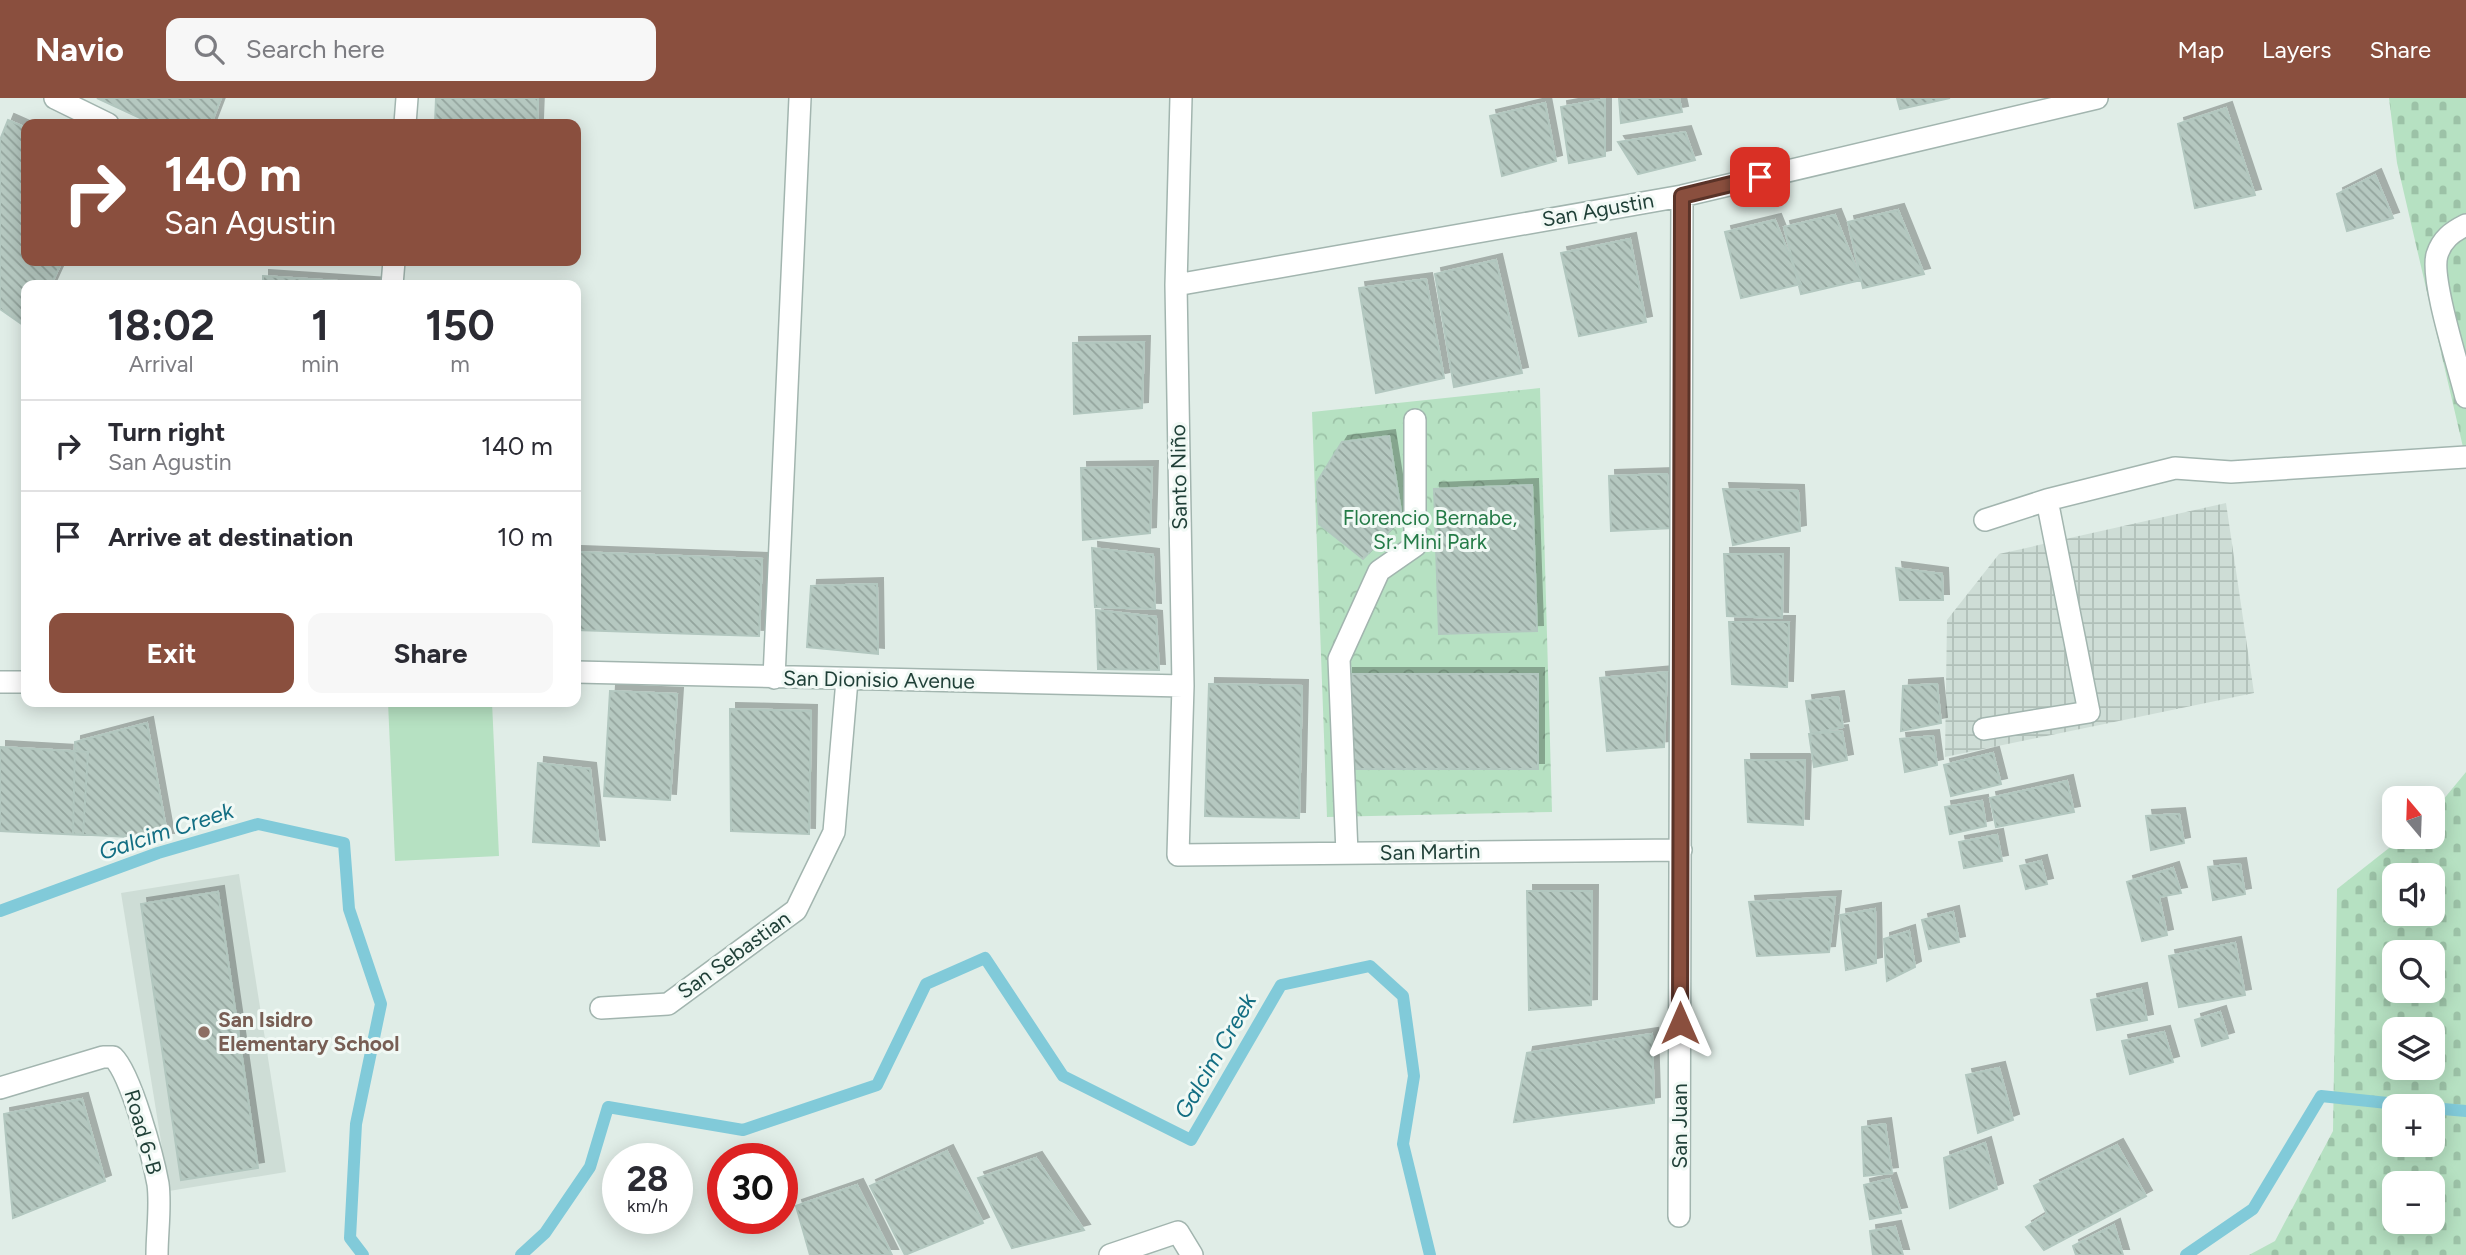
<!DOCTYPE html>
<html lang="en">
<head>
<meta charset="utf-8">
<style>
	:root { --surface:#fff; --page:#f7f7f7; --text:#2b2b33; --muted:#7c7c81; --line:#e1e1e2; --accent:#8a4f3e }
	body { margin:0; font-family:Figtree,sans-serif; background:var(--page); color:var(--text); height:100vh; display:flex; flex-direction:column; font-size:26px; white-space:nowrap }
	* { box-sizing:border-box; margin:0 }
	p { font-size:23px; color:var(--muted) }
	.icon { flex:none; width:38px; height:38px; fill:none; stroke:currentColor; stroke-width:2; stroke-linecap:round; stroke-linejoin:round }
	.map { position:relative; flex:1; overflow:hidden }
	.drawer { position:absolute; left:21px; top:182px; width:560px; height:427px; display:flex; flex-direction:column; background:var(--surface); border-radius:14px; box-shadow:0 4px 18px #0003 }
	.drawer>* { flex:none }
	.guide { position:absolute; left:21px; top:21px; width:560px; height:147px; border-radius:14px; box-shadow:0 4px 18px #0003; background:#8a4f3e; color:#fff; overflow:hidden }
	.needle { width:46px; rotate:341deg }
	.controls { position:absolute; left:2382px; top:688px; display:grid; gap:14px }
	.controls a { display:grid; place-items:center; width:63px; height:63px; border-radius:14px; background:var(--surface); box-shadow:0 4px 18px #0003; font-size:35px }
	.speed { position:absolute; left:602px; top:1045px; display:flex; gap:14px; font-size:35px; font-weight:700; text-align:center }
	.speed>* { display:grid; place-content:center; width:91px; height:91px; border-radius:50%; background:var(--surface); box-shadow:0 4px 18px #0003; line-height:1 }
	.speed small { font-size:18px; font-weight:400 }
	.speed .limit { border:10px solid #d22; background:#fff; color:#111 }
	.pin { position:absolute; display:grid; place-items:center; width:60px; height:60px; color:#fff; margin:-30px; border-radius:14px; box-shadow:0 4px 10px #0006 }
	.me { position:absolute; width:77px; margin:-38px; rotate:0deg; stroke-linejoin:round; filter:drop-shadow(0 0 5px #0008) }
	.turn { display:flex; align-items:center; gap:24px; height:147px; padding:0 28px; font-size:32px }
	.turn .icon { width:91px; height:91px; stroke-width:2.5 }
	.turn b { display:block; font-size:49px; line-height:60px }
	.eta { display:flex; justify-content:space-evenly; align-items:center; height:119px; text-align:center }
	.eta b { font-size:42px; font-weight:700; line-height:49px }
	.action { display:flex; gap:14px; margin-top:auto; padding:14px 28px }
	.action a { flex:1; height:80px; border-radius:14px; background:var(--accent); color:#fff; font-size:28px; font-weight:700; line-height:80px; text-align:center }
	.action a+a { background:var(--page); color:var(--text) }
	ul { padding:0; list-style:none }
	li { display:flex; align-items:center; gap:21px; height:91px; padding:0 28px; border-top:2px solid var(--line) }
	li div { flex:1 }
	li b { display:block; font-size:26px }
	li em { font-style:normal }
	header { display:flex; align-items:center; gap:42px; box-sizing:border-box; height:98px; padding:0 35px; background:var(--accent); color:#fff }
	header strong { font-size:33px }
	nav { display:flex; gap:38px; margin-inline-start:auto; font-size:24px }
	.search { width:490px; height:63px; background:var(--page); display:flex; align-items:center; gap:18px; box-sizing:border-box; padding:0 24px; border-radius:14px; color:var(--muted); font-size:26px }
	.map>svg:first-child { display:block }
	.built { fill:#ceddd6 }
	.industrial { fill:url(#industrial-grid) }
	.forest { fill:url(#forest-crowns) }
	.cemetery { fill:url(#cemetery-stones); fill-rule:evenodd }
	.pitch { fill:#b6e1c2 }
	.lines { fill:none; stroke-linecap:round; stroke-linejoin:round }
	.stream { stroke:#81cad9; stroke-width:12 }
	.building { fill:url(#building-back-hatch); stroke:#b2c7bf; stroke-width:2; filter:url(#shadow) }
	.minor-casing { stroke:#a2b5af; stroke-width:24 }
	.minor { stroke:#fff; stroke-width:21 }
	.route-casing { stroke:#5a3328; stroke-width:18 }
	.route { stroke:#8a4f3e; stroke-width:12 }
	.education-dot { fill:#8d6e63; stroke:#f1f9f5; stroke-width:2.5 }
	.labels { text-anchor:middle; stroke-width:6; stroke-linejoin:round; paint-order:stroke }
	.street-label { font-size:21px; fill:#1f3f37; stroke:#f1f9f5 }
	.park-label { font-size:21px; fill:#247b47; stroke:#f1f9f5 }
	.education-label { font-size:21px; font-weight:bold; fill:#785e54; stroke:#f1f9f5; text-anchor:start }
	.water-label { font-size:23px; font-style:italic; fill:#126e83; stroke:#f1f9f5 }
</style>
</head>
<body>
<header>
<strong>Navio</strong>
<div class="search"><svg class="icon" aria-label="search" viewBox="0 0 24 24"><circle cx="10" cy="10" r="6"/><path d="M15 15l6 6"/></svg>Search here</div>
<nav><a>Map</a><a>Layers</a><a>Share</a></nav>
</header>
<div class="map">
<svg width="2466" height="1157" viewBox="0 0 2466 1157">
	<defs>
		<pattern id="industrial-grid" width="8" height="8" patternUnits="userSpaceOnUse" patternTransform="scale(1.75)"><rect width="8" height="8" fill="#ceddd6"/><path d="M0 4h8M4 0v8" fill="none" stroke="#b0bfb8"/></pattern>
		<pattern id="forest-crowns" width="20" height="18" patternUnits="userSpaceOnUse" patternTransform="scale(1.75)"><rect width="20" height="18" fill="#b6e1c2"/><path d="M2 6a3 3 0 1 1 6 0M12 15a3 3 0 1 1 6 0" fill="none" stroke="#9cc2a7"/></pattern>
		<pattern id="cemetery-stones" width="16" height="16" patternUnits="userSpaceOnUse" patternTransform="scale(1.75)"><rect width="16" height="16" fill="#b6e1c2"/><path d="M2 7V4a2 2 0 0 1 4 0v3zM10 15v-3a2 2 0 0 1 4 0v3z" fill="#9cc2a7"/></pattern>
		<pattern id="building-back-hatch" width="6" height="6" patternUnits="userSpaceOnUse" patternTransform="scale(1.75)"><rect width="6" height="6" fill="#b5c8c0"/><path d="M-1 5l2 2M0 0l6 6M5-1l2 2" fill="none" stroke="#93a49d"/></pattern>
		<filter id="shadow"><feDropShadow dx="6" dy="-6" stdDeviation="0" flood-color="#0004"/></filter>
	</defs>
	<rect width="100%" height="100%" fill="#e0ede7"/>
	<path class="built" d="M239,776L286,1074L169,1093L121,795Z"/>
	<path class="industrial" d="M2226,405L2254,595L1945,659L1947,522L1999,456Z"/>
	<path class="forest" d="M1540,290L1552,714L1327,719L1312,314Z"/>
	<path class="cemetery" d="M2389,0H2466V362L2397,65Z
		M2466,674V1157H2249L2275,1143L2333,1033L2337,791L2403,739L2432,738L2433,714ZM2394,777H2432V816H2394ZM2394,854H2432V892H2394ZM2394,931H2432V970H2394ZM2394,1008H2432V1046H2394ZM2394,1085H2432V1124H2394Z"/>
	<path class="pitch" d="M388,604H492L499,758L395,763Z"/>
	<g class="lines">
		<path class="stream" d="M0,813L158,755L258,726L344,745L349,811L381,906L356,1026L350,1140L363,1157
			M2432,1010L2466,1013
			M521,1157L545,1135L590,1069L608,1009L743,1032L877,987L926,886L985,860L1063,978L1191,1042L1281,887L1370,868L1403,898L1414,978L1403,1046L1430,1157
			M2186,1157L2253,1111L2321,998L2416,1008"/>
	</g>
	<path class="building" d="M97,0H221L211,26H153Z
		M436,0H538L537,26H435Z
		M1619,0H1679L1682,14L1621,25Z
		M1897,0H1950L1900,11Z
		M1605,1V58L1569,65L1561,9Z
		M1545,5L1556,63L1502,78L1490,18Z
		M2226,10L2255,97L2195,110L2178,26Z
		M8,22L26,30V163H62L51,187H26V229L0,211V42Z
		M1685,34L1695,62L1638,76L1618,44Z
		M2375,77L2393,120L2347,133L2337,96Z
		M1898,112L1924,176L1863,190L1848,124Z
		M1835,117L1861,182L1801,196L1784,129Z
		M1775,122L1801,186L1741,200L1725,134Z
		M1630,141L1646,224L1579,238L1561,155Z
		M1496,162L1522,275L1454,289L1435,176Z
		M315,163H361L360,167Z
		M263,178L382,186V187H263Z
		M1426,181L1444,280L1376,295L1359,190Z
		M1144,244L1142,310L1074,316L1073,245Z
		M1389,338L1402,420L1363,461L1319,426L1317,384L1342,344Z
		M1152,369L1150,435L1083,442L1081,370Z
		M1667,376L1673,430L1611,433L1609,378Z
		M1532,387L1537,533L1439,536L1434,391Z
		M1723,391L1798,393L1800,433L1733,447Z
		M1092,450L1153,457L1155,511L1095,509Z
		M576,454L762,461L759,538L576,532Z
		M1724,456H1783L1782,520L1727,518Z
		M1896,470L1942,476L1943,502H1900Z
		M877,486L878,556L807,549L811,488Z
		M1096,512L1156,519L1159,572L1098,571Z
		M1729,524H1789L1787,589L1732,586Z
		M1667,574L1664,649L1607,653L1600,580Z
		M1347,576H1538V671H1346Z
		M1209,586L1302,588L1299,720L1205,718Z
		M1937,586L1941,625L1901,633L1903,588Z
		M610,593L677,596L670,702L604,698Z
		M1838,599L1843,629L1811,636L1806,603Z
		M730,611L811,613L809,736L731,733Z
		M147,625L168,741L73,736L75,644Z
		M1842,633L1847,662L1814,669L1809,636Z
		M1933,638L1937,667L1905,674L1900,641Z
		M0,649L88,654L83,737L0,733Z
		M1993,655L2001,686L1951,698L1944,667Z
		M1745,662H1805L1803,727L1748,724Z
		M538,665L590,671L599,748L533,744Z
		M2067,683L2074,714L1996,729L1990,700Z
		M1982,703L1986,728L1950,736L1945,709Z
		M2179,716L2184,745L2151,752L2146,718Z
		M1997,737L2002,763L1964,770L1959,744Z
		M2041,763L2047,786L2026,791L2020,768Z
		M2240,766L2245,796L2213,802L2208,769Z
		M2173,770L2181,795L2159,799L2167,837L2142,843L2127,784Z
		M1527,793H1592L1591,907L1529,912Z
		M218,794L258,1070L181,1082L141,806Z
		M1835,799L1829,854L1757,858L1749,804Z
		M1875,811L1876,865L1846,872L1840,817Z
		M1953,814L1959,844L1929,851L1922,822Z
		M1909,833L1915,869L1887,883L1884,841Z
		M2235,845L2245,897L2179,909L2169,858Z
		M2141,891L2147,922L2097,932L2091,902Z
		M2220,914L2228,940L2202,948L2195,922Z
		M2164,934L2173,964L2130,976L2122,943Z
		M1652,936L1654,1005L1514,1024L1527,955Z
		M1999,970L2013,1022L1978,1035L1966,977Z
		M82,1001L105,1083L13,1120L4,1016Z
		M1885,1026L1892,1075L1864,1078L1862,1029Z
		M1985,1045L1997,1091L1950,1110L1944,1060Z
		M2117,1047L2146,1098L2044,1152L2026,1129L2047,1116L2034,1088Z
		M947,1053L983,1125L905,1157L870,1088Z
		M1036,1060L1084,1132L1012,1150L978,1080Z
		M1890,1081L1901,1115L1870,1121L1864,1087Z
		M857,1087L892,1157H810L796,1108Z
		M2114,1127L2123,1157H2076L2073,1148Z
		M1895,1129L1903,1157H1873L1870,1133Z"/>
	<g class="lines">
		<defs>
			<path id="minor" d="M55,0L108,26
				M1181,0L1176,187L1183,588L1178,757L1681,752
				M405,26L407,0
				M2466,127C2452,134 2442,141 2437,157C2430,181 2459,270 2466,299
				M392,187L394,163
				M1176,187L1682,98L2097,0
				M1985,422L2047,402L2175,370L2231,374L2466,359
				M576,574L1183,588
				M774,580L800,0
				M0,584H26
				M1984,631L2089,614L2047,402
				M1347,755L1339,561L1379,473L1415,448V322
				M601,910L668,906L796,812L834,734L847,582
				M0,990L103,959H113C131,976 153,1059 158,1086C161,1108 157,1134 157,1157
				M1679,1118L1682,98
				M1110,1157L1178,1134L1192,1157"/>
		</defs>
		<use href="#minor" class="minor-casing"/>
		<use href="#minor" class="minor"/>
	</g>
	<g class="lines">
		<defs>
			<path id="route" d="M1680,925L1682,98L1760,79"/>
		</defs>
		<use href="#route" class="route-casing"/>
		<use href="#route" class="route"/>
	</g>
	<circle class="education-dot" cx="204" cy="934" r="7"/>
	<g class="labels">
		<g class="street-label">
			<text transform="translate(1598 112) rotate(-10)" y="7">San Agustin</text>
			<text transform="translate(1179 379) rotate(-91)" y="7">Santo Niño</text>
			<text transform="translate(879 582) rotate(1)" y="7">San Dionisio Avenue</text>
			<text transform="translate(1430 754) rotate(-1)" y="7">San Martin</text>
			<text transform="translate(734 857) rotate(-36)" y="7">San Sebastian</text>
			<text transform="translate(1680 1028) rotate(-90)" y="7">San Juan</text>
			<text transform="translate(143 1034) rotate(74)" y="7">Road 6-B</text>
		</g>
		<g class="park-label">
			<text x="1430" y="427">Florencio Bernabe,<tspan x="1430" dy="24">Sr. Mini Park</tspan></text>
		</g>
		<g class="education-label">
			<text x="218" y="929">San Isidro<tspan x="218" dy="24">Elementary School</tspan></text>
		</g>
		<g class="water-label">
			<text transform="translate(166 733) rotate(-18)" y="8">Galcim Creek</text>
			<text transform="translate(1215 958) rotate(-60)" y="8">Galcim Creek</text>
		</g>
	</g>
</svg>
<div class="controls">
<a><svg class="needle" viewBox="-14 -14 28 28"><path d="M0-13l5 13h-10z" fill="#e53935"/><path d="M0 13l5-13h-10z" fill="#7c7c81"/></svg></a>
<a><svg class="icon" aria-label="sound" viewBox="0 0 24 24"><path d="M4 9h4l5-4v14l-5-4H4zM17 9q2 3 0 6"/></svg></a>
<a><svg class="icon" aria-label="search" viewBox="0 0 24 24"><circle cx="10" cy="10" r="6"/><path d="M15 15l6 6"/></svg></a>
<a><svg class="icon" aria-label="layers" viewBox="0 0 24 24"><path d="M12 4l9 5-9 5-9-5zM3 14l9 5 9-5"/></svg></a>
<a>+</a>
<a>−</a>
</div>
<div class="speed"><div>28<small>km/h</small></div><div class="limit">30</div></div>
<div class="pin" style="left:1760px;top:79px;background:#d93025"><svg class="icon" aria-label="arrive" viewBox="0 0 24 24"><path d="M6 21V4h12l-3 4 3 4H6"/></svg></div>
<svg class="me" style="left:1680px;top:925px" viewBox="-20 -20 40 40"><path d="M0-17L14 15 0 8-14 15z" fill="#8a4f3e" stroke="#fff" stroke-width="4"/></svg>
<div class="guide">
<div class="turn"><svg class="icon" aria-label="right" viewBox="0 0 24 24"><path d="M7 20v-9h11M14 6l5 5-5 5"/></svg><div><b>140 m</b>San Agustin</div></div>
</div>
<section class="drawer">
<div class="eta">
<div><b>18:02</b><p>Arrival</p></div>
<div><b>1</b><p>min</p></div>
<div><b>150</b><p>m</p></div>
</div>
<ul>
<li><svg class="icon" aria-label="right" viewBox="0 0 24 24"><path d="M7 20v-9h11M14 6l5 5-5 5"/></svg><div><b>Turn right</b><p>San Agustin</p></div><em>140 m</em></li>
<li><svg class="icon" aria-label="arrive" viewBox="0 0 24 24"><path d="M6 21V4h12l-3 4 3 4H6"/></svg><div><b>Arrive at destination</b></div><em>10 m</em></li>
</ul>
<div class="action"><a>Exit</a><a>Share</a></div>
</section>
</div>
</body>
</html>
